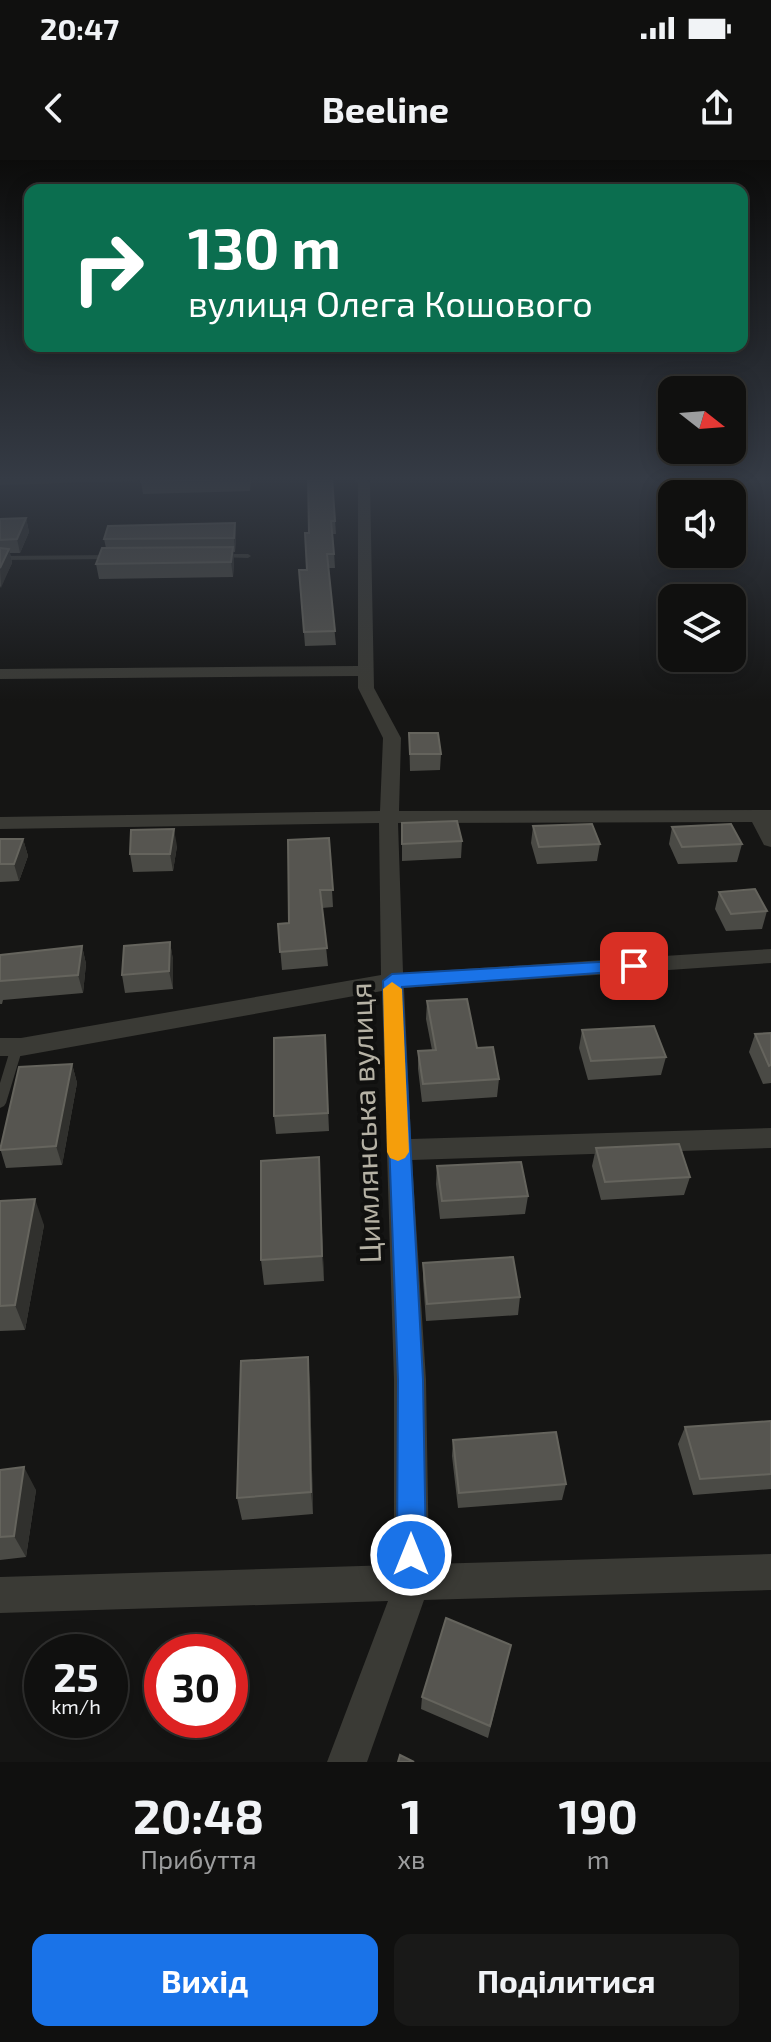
<!DOCTYPE html>
<html lang="uk">
<head>
<meta charset="utf-8">
<style>
	:root { --surface:#10100f; --page:#191918; --text:#f1f3f6; --muted:#9c9d9e; --line:#30302f; --accent:#1a73e8 }
	body { margin:0; font-family:"Exo 2",sans-serif; background:var(--page); color:var(--text); height:100vh; display:flex; flex-direction:column; font-size:30px; white-space:nowrap }
	* { box-sizing:border-box; margin:0 }
	p { font-size:26px; color:var(--muted) }
	.icon { flex:none; width:44px; height:44px; fill:none; stroke:currentColor; stroke-width:2; stroke-linecap:round; stroke-linejoin:round }
	.map { position:relative; height:1602px; overflow:hidden }
	.side { display:flex; flex-direction:column; background:var(--surface); flex:1 }
	.side>* { flex:none }
	.guide { position:absolute; left:24px; top:24px; width:724px; height:168px; border-radius:16px; box-shadow:0 4px 20px #0003,0 0 0 2px var(--line); background:#0b6e4f; color:#fff; overflow:hidden }
	.needle { width:52px; rotate:107deg }
	.buttons { position:absolute; left:658px; top:216px; display:grid; gap:16px }
	.buttons a { display:grid; place-items:center; width:88px; height:88px; border-radius:16px; background:var(--surface); box-shadow:0 4px 20px #0003,0 0 0 2px var(--line); font-size:40px }
	.speed { position:absolute; left:24px; top:1474px; display:flex; gap:16px; font-size:40px; font-weight:700; text-align:center }
	.speed>* { display:grid; place-content:center; width:104px; height:104px; border-radius:50%; background:var(--surface); box-shadow:0 4px 20px #0003,0 0 0 2px var(--line); line-height:1 }
	.speed small { font-size:20px; font-weight:400 }
	.speed .limit { border:12px solid #d22; background:#fff; color:#111 }
	.pin { position:absolute; display:grid; place-items:center; width:68px; height:68px; color:#fff; margin:-34px; border-radius:16px; box-shadow:0 4px 12px #0006 }
	.me { position:absolute; width:88px; margin:-44px; rotate:0deg; stroke-linejoin:round; filter:drop-shadow(0 0 6px #0008) }
	.turn { display:flex; align-items:center; gap:28px; height:168px; padding:0 32px; font-size:36px }
	.turn .icon { width:104px; height:104px; stroke-width:2.5 }
	.turn b { display:block; font-size:56px; line-height:68px }
	.eta { display:flex; justify-content:space-evenly; align-items:center; height:136px; text-align:center }
	.eta b { font-size:48px; font-weight:700; line-height:56px }
	.cta { display:flex; gap:16px; margin-top:auto; padding:16px 32px }
	.cta a { flex:1; height:92px; border-radius:16px; background:var(--accent); color:#fff; font-size:32px; font-weight:700; line-height:92px; text-align:center }
	.cta a+a { background:var(--page); color:var(--text) }
	.status { display:flex; justify-content:space-between; align-items:center; height:56px; padding:0 40px; background:var(--surface); direction:ltr }
	.status svg { height:22px; fill:currentColor }
	header { display:flex; justify-content:space-between; align-items:center; height:104px; padding:0 32px; background:var(--surface); font-size:36px; font-weight:700 }
	.map>svg:first-child { display:block }
	.lines { fill:none; stroke-linecap:round; stroke-linejoin:round }
	.service { fill:#3a3a35; fill-rule:evenodd }
	.minor { fill:#3a3a35; fill-rule:evenodd }
	.wall { fill:#4a4a45 }
	.shaded-wall { fill:#30302d }
	.building { fill:#565550; stroke:#65645d; stroke-width:2 }
	.route { fill:#1a73e8; stroke:#114b97; stroke-width:2 }
	.slow { fill:#f59e0b }
	.labels { text-anchor:middle; stroke-width:8; stroke-linejoin:round; paint-order:stroke }
	.street-label { font-size:30px; fill:#b6b2a5; stroke:#10100f }
</style>
</head>
<body>
<div class="status"><b>20:47</b><svg viewBox="0 0 49 12"><path d="M0 12V9h3v3zM5 12V6h3v6zM10 12V3h3v9zM15 12V0h3v12zM26 1h20v11H26zM47 4h2v5h-2z"/></svg></div>
<header><svg class="icon" aria-label="back" viewBox="0 0 24 24"><path d="M15 5l-7 7 7 7"/></svg>Beeline<svg class="icon" aria-label="share" viewBox="0 0 24 24"><path d="M12 15V3M7 8l5-5 5 5M5 13v7h14v-7"/></svg></header>
<div class="map">
<svg width="771" height="1602" viewBox="0 0 771 1602">
	<rect width="100%" height="100%" fill="#151514"/>
	<g class="lines">
		<path class="service" d="M221,394H248L251,396L248,398L219,397L218,396Z
			M0,396L111,395L114,397L111,399L0,400Z
			M17,883L21,884L23,887L6,943L4,946L0,948V923L11,887L13,884Z"/>
		<path class="minor" d="M162,317L156,320L0,325V319Z
			M353,317H365L370,323L374,528L401,578L399,651L771,650V687L764,685L752,662L398,663L403,813L771,789V803L404,828L411,979L771,968V988L412,1000L426,1220L429,1404L771,1394V1430L424,1440L367,1602H327L388,1441L0,1453V1417L394,1405V1220L382,831L21,896H0V878H21L381,815L379,663L0,669V657L380,651L383,578L358,528V516L0,519V509L358,506V323Z"/>
	</g>
	<path class="wall" d="M142,317H251L250,331L143,334L141,322Z
		M332,317L336,374H333L335,408H328L336,485L305,486L299,410H307L309,373Z
		M26,358L29,372L20,393H10L12,403L0,428V359Z
		M235,363L236,377L235,392H233L234,401L233,417L99,419L96,404L106,388L104,379Z
		M409,573L441,594L440,610L410,611Z
		M402,663L462,681L461,698L402,701Z
		M533,666L600,684L597,701L537,704L531,683Z
		M672,667L742,684L737,702L678,704L669,684Z
		M329,678L333,747L322,748L328,806L282,810L278,764L289,763Z
		M0,679H23L28,696L19,721L0,722Z
		M177,686L173,711L133,712L130,694Z
		M719,732L767,751L762,769L726,771L715,749Z
		M170,782L173,800V829L125,833L122,815Z
		M82,786L86,804L83,833L3,840L2,844H0V795Z
		M427,841L477,888L499,919L497,937L422,942L418,909V891L432,890L426,859Z
		M582,870L666,897L661,915L588,920L579,888Z
		M771,873V923L763,924L749,892L755,874Z
		M325,875L329,971L276,974L274,956Z
		M72,904L77,923L62,1005L6,1008L0,988Z
		M596,988L690,1017L684,1035L601,1040L592,1006Z
		M437,1006L528,1036L525,1054L440,1059L436,1024Z
		M320,1023L324,1121L264,1125L261,1100Z
		M0,1041L44,1065L25,1170L0,1171Z
		M423,1103L520,1137L518,1155L426,1161L423,1120Z
		M310,1221L313,1354L242,1360L237,1338Z
		M771,1261V1329L693,1335L678,1284L685,1267Z
		M453,1280L566,1324L562,1340L458,1348L452,1296Z
		M0,1310L36,1330L26,1397L0,1400Z
		M511,1485L488,1578L421,1549L422,1537Z"/>
	<path class="shaded-wall" d="M26,358L29,372L20,393L17,379Z
		M235,363L236,377L235,392L234,378Z
		M233,387L234,401L233,417L231,402Z
		M9,389L12,403L1,428L0,408Z
		M174,669L177,686L173,711L170,694Z
		M23,679L28,696L19,721L14,704Z
		M170,782L173,800V829L169,811Z
		M82,786L86,804L83,833L78,815Z
		M72,904L77,923L62,1005L56,986Z
		M319,997L320,1023L324,1121L322,1096Z
		M35,1039L44,1065L25,1170L15,1145Z
		M308,1197L310,1221L313,1354L311,1332Z
		M24,1307L36,1330L26,1397L14,1376Z"/>
	<path class="building" d="M142,317H249V318L141,322Z
		M308,317H332L335,361H331L334,394H327L335,471L304,472L299,410H307L305,373H309Z
		M26,358L17,379L0,380V359Z
		M235,363L234,378L104,379L108,366Z
		M233,387L231,402L96,404L102,388Z
		M0,388L9,389L0,408Z
		M409,573H438L441,594H410Z
		M457,661L462,681L402,684V663Z
		M592,664L600,684L539,687L533,666Z
		M731,664L742,684L682,687L672,667Z
		M174,669L170,694H130L131,670Z
		M329,678L333,730H320L327,788L280,792L278,764L289,763L288,680Z
		M0,679H23L14,704H0Z
		M755,729L767,751L731,754L719,732Z
		M170,782L169,811L122,815L124,786Z
		M82,786L78,815L0,821V795Z
		M467,839L477,888L493,887L499,919L423,924L418,891L436,890L427,841Z
		M654,866L666,897L591,901L582,870Z
		M771,873V905L769,906L755,874Z
		M325,875L328,953L274,956V878Z
		M72,904L56,986L0,990L19,907Z
		M679,984L690,1017L605,1022L596,988Z
		M319,997L322,1096L261,1100V1001Z
		M521,1002L528,1036L442,1041L437,1006Z
		M35,1039L15,1145L0,1146V1041Z
		M513,1097L520,1137L427,1144L423,1103Z
		M308,1197L311,1332L237,1338L241,1201Z
		M771,1261V1314L700,1319L685,1267Z
		M556,1272L566,1324L459,1333L453,1280Z
		M24,1307L14,1376L0,1377V1310Z
		M446,1458L511,1485L490,1566L422,1537Z
		M400,1595L414,1602H398Z"/>
	<linearGradient id="sky" x2="0" y2="1"><stop stop-color="#0c0c0b"/><stop offset="0.59" stop-color="#353b45"/><stop offset="1" stop-color="#353b45" stop-opacity="0"/></linearGradient>
	<rect width="771" height="541" fill="url(#sky)"/>
	<path class="route" d="M634,800L643,806L640,810L402,827L423,1220L426,1395L422,1405L411,1409L401,1405L397,1395L398,1220L383,821L392,814Z"/>
	<path class="slow" d="M392,822L402,829L409,992L405,998L398,1001L390,998L387,992L383,829Z"/>
	<g class="labels">
		<g class="street-label">
			<text transform="translate(366 963) rotate(-92)" y="10">Цимлянська вулиця</text>
		</g>
	</g>
</svg>
<div class="buttons">
<a><svg class="needle" viewBox="-14 -14 28 28"><path d="M0-13l5 13h-10z" fill="#e53935"/><path d="M0 13l5-13h-10z" fill="#9c9d9e"/></svg></a>
<a><svg class="icon" aria-label="sound" viewBox="0 0 24 24"><path d="M4 9h4l5-4v14l-5-4H4zM17 9q2 3 0 6"/></svg></a>
<a><svg class="icon" aria-label="layers" viewBox="0 0 24 24"><path d="M12 4l9 5-9 5-9-5zM3 14l9 5 9-5"/></svg></a>
</div>
<div class="speed"><div>25<small>km/h</small></div><div class="limit">30</div></div>
<div class="pin" style="left:634px;top:806px;background:#d93025"><svg class="icon" aria-label="arrive" viewBox="0 0 24 24"><path d="M6 21V4h12l-3 4 3 4H6"/></svg></div>
<svg class="me" style="left:411px;top:1395px" viewBox="-20 -20 40 40"><circle r="17" fill="#1a73e8" stroke="#fff" stroke-width="3"/><path d="M0-11L8 9 0 5-8 9z" fill="#fff"/></svg>
<div class="guide">
<div class="turn"><svg class="icon" aria-label="right" viewBox="0 0 24 24"><path d="M7 20v-9h11M14 6l5 5-5 5"/></svg><div><b>130 m</b>вулиця Олега Кошового</div></div>
</div>
</div>
<section class="side">
<div class="eta">
<div><b>20:48</b><p>Прибуття</p></div>
<div><b>1</b><p>хв</p></div>
<div><b>190</b><p>m</p></div>
</div>
<div class="cta"><a>Вихід</a><a>Поділитися</a></div>
</section>
</body>
</html>
